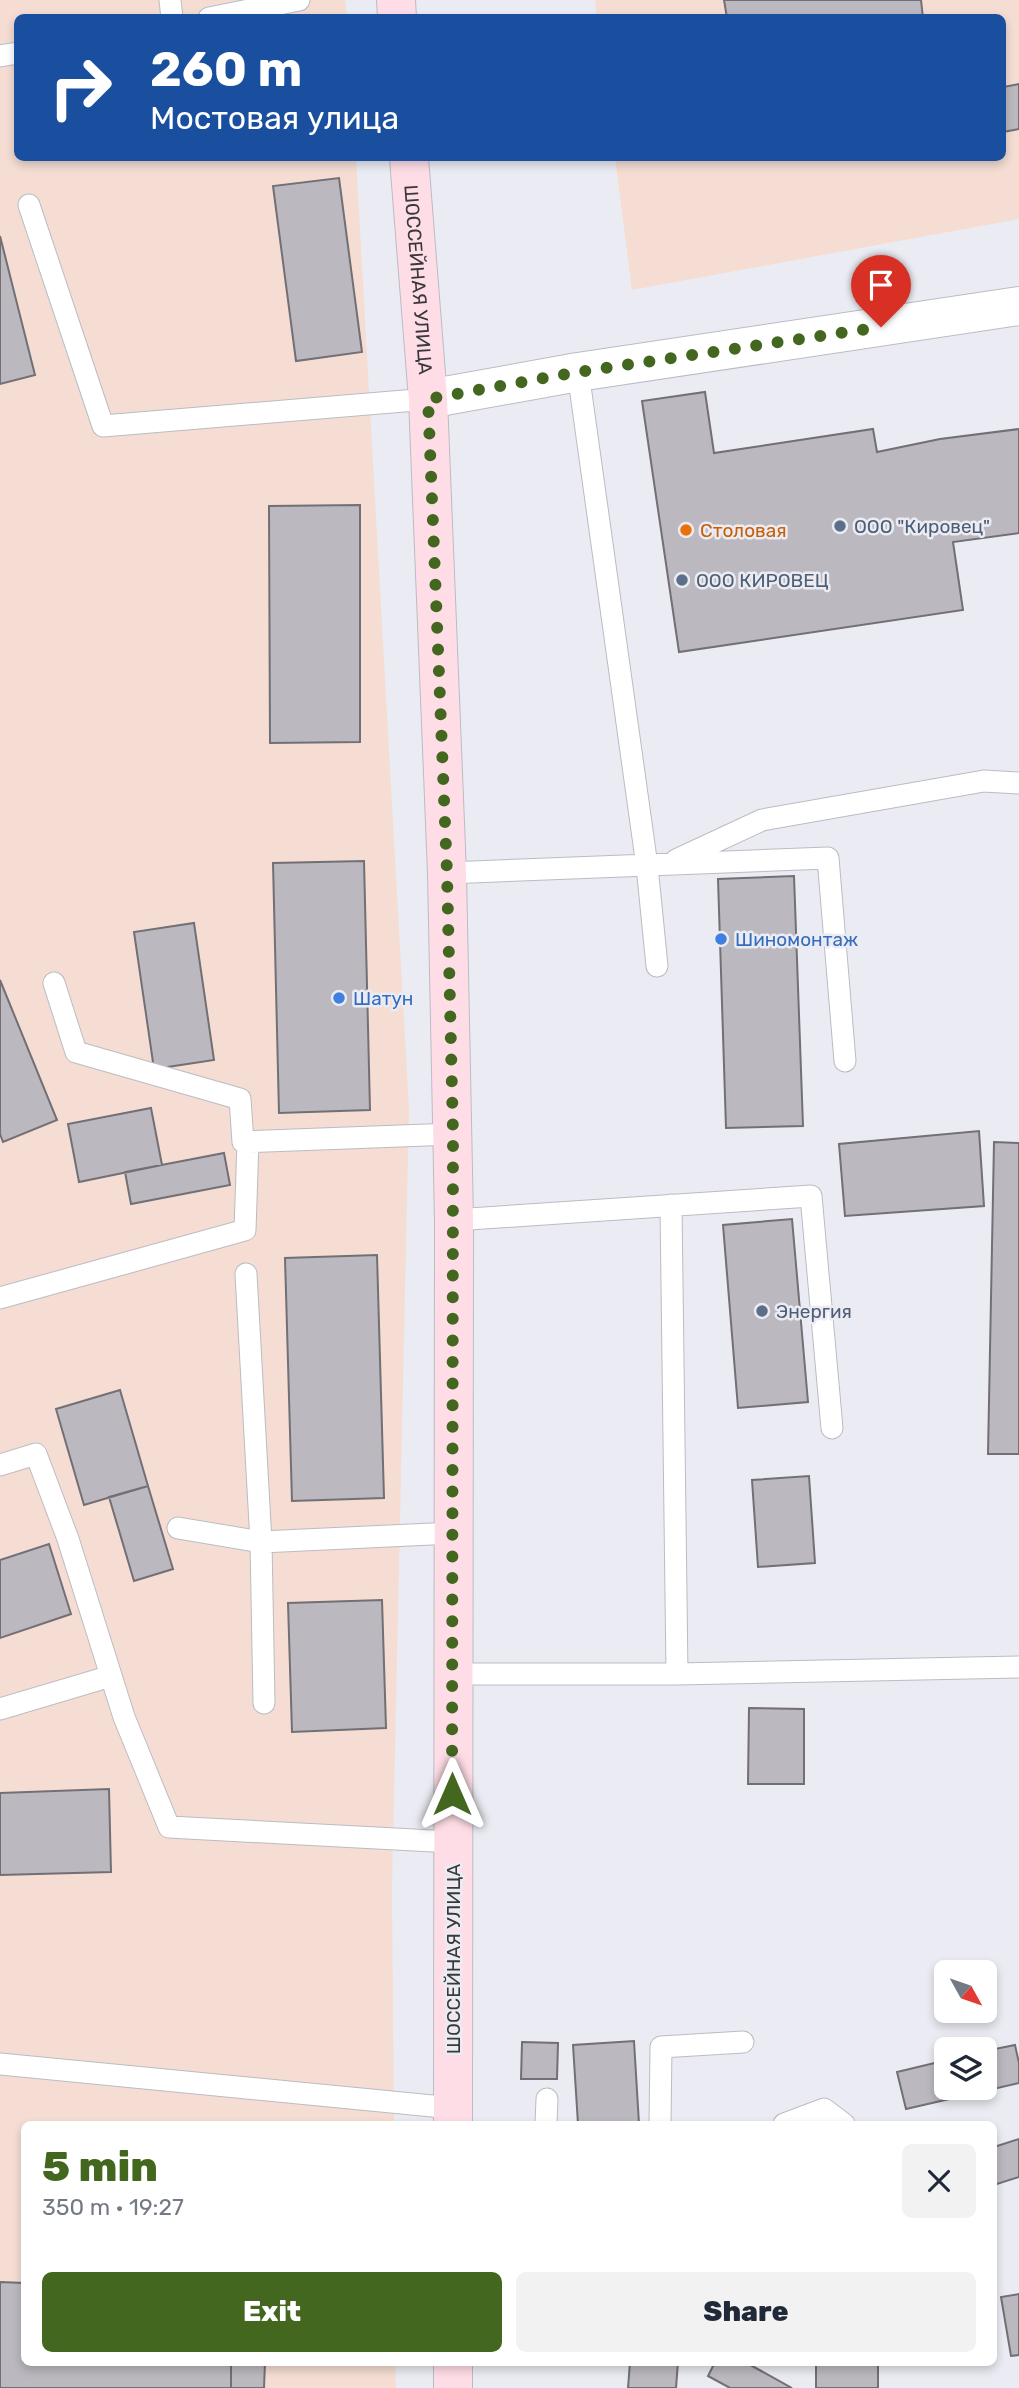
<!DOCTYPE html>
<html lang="en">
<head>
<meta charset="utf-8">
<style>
	:root { --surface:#fff; --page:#f2f2f3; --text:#1f2937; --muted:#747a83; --accent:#446720 }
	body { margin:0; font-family:Rubik,sans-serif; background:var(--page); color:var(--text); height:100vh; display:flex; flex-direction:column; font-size:26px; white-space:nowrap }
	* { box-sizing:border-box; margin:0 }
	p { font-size:23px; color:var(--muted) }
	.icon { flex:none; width:38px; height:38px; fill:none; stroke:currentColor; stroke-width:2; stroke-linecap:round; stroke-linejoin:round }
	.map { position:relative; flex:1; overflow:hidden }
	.details { position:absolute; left:21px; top:2121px; width:976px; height:245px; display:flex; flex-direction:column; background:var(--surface); border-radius:10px; box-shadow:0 4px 10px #0003 }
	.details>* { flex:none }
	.hud { position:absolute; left:14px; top:14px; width:992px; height:147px; border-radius:10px; box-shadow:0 4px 10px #0003; background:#1a4fa0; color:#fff; overflow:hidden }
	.needle { width:46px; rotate:130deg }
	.tools { position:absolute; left:934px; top:1960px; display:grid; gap:14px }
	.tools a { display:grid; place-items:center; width:63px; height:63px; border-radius:10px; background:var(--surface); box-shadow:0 4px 10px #0003; font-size:35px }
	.pin { position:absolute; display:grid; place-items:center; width:60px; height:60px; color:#fff; margin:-72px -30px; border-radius:50% 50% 50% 0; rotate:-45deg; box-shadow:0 0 7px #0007 }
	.pin .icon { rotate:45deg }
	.me { position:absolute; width:77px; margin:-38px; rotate:0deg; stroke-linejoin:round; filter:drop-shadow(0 0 5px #0008) }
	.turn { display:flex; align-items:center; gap:24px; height:147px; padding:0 21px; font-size:32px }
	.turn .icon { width:91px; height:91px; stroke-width:2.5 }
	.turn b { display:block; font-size:49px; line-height:60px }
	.round { display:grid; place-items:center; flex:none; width:74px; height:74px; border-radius:10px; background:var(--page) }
	.summary { display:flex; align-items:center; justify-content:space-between; height:119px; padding:0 21px }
	h1 { font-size:42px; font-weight:800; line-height:52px; color:var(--accent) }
	.button { display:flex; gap:14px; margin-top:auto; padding:14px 21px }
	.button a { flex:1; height:80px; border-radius:10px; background:var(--accent); color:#fff; font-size:28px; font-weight:800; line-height:80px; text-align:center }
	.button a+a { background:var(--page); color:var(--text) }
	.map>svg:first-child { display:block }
	.industrial { fill:#f5ddd3 }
	.building { fill:#bbb8bf; stroke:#726f75; stroke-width:2 }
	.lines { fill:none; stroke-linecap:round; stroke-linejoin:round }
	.service-casing { stroke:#bbbcc2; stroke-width:23 }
	.tertiary-casing { stroke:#bbbcc2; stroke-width:40 }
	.secondary-casing { stroke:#bbbcc2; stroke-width:40 }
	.service { stroke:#fff; stroke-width:21 }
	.tertiary { stroke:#fff; stroke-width:38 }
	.secondary { stroke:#ffdde7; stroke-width:38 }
	.route { stroke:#446720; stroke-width:12; stroke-dasharray:0 21.6 }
	.service-dot { fill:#5c6f8a; stroke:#ebecf3; stroke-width:2.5 }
	.food-dot { fill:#e8710a; stroke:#ebecf3; stroke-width:2.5 }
	.shop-dot { fill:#3f7fe0; stroke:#ebecf3; stroke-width:2.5 }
	.labels { text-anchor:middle; stroke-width:5; stroke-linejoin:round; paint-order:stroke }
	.street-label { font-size:19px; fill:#39393c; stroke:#ebecf3 }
	.service-label { font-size:19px; fill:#4e5e75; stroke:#ebecf3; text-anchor:start }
	.food-label { font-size:19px; fill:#c56008; stroke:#ebecf3; text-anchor:start }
	.shop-label { font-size:19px; fill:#366cbe; stroke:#ebecf3; text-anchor:start }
</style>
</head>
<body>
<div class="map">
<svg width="1019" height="2388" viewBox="0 0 1019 2388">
	<rect width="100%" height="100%" fill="#ebecf3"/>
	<path class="industrial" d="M0,0H345L347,17L18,18V158H356L409,1109L392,1888L394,2124H24V2362L395,2363L396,2388H0Z
		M595,0H1019V219L632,290L615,158H1003V18H597Z"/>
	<path class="building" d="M724,0H921L923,18H727Z
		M1019,84V129L1003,132V87Z
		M339,178L362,352L296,361L273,186Z
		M0,236L35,375L0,384Z
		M705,392L714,453L873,429L877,452L940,439L1019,429V533L953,542L963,610L679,652L642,401Z
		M360,505V742L270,743L269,506Z
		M364,861L370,1110L279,1113L273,863Z
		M794,876L803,1126L726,1128L718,879Z
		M194,923L214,1060L154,1069L134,932Z
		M0,980L57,1120L3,1142L0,1134Z
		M151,1108L162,1165L79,1182L68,1124Z
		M979,1131L984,1206L845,1216L839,1144Z
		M994,1142L1019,1143V1454H988Z
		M224,1153L230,1185L131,1204L125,1172Z
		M792,1219L808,1402L738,1408L723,1225Z
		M377,1255L384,1498L292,1501L285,1258Z
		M120,1390L148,1486L84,1505L56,1409Z
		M809,1476L815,1563L758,1567L752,1480Z
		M148,1486L173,1569L134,1581L109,1497Z
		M49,1544L71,1614L0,1638V1560Z
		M382,1600L386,1728L292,1732L288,1603Z
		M749,1708L804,1709V1784H748Z
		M109,1789L111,1872L0,1875V1793Z
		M634,2041L639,2124H578L573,2045Z
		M522,2042L558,2043L557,2079H521Z
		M1015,2045L1019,2063V2083L906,2109L897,2072L947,2060V2088H985V2051Z
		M1019,2139V2177L994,2185V2147Z
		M0,2282L24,2283V2362H231V2388H0Z
		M1019,2294V2355L1011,2356L1001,2297Z
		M231,2362H265L264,2388H231Z
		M630,2362H678L676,2388H628Z
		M715,2362H745L792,2388H730L708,2376Z
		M816,2362H878V2388H816Z"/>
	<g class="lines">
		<defs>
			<path id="service" d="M170,0L172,18
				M209,18L299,0
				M0,56L18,53
				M29,205L103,426L428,399
				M578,372L647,866L657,966
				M676,860L762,820L984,781L1019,783
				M447,873L828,858L845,1061
				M54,983L76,1052L240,1099L243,1142L453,1134
				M671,1205L677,1674
				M454,1220L811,1196L832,1428
				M246,1274L261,1542L453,1533
				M0,1298L245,1230L248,1142
				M0,1465L36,1454L68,1539L124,1717L169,1827L452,1842
				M178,1528L261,1542L264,1703
				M452,1674H677L1019,1667
				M0,1709L111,1676
				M0,2064L453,2108
				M546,2124L547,2099
				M660,2124L661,2047L743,2042
				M784,2124L824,2109L844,2124"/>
			<path id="tertiary" d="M428,399L578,372L1019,306"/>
			<g id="secondary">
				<path d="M396,0L397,18"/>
				<path id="s1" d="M409,158L428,399L447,873L454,1220L453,2124"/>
				<path d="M453,2388V2362"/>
			</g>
		</defs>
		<use href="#service" class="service-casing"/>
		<use href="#tertiary" class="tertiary-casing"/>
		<use href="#secondary" class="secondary-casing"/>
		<use href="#service" class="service"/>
		<use href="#tertiary" class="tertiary"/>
		<use href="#secondary" class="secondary"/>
	</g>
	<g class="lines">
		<path class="route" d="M452,1794L453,1134L447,873L428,399L578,372L881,327"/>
	</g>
	<g class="service-dot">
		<circle cx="840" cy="526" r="7"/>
		<circle cx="682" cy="580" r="7"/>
		<circle cx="762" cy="1311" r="7"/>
	</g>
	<circle class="food-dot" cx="686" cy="530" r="7"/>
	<g class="shop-dot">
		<circle cx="721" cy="939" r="7"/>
		<circle cx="339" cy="998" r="7"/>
	</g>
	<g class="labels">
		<g class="street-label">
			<text dy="7" stroke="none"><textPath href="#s1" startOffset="122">ШОССЕЙНАЯ УЛИЦА</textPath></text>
			<text transform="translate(453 1959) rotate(-90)" y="7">ШОССЕЙНАЯ УЛИЦА</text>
		</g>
		<g class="service-label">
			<text x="854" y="533">ООО "Кировец"</text>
			<text x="696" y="587">ООО КИРОВЕЦ</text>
			<text x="776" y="1318">Энергия</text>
		</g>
		<g class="food-label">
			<text x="700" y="537">Столовая</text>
		</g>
		<g class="shop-label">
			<text x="735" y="946">Шиномонтаж</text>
			<text x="353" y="1005">Шатун</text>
		</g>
	</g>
</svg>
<div class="tools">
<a><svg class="needle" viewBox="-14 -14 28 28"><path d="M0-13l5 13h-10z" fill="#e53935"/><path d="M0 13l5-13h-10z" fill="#747a83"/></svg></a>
<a><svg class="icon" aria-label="layers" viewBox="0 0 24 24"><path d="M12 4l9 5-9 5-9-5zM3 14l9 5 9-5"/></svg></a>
</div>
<div class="pin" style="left:881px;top:327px;background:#d93025"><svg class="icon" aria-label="arrive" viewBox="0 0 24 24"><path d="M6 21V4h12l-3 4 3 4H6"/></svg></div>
<svg class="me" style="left:452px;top:1794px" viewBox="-20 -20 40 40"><path d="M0-17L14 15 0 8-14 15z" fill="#446720" stroke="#fff" stroke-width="4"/></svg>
<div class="hud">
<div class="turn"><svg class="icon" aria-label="right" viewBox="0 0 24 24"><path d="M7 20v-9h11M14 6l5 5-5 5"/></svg><div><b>260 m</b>Мостовая улица</div></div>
</div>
<section class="details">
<div class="summary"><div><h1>5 min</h1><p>350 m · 19:27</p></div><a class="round"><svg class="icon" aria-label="close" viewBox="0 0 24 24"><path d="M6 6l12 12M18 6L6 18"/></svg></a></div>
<div class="button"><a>Exit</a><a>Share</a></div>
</section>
</div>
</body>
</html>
